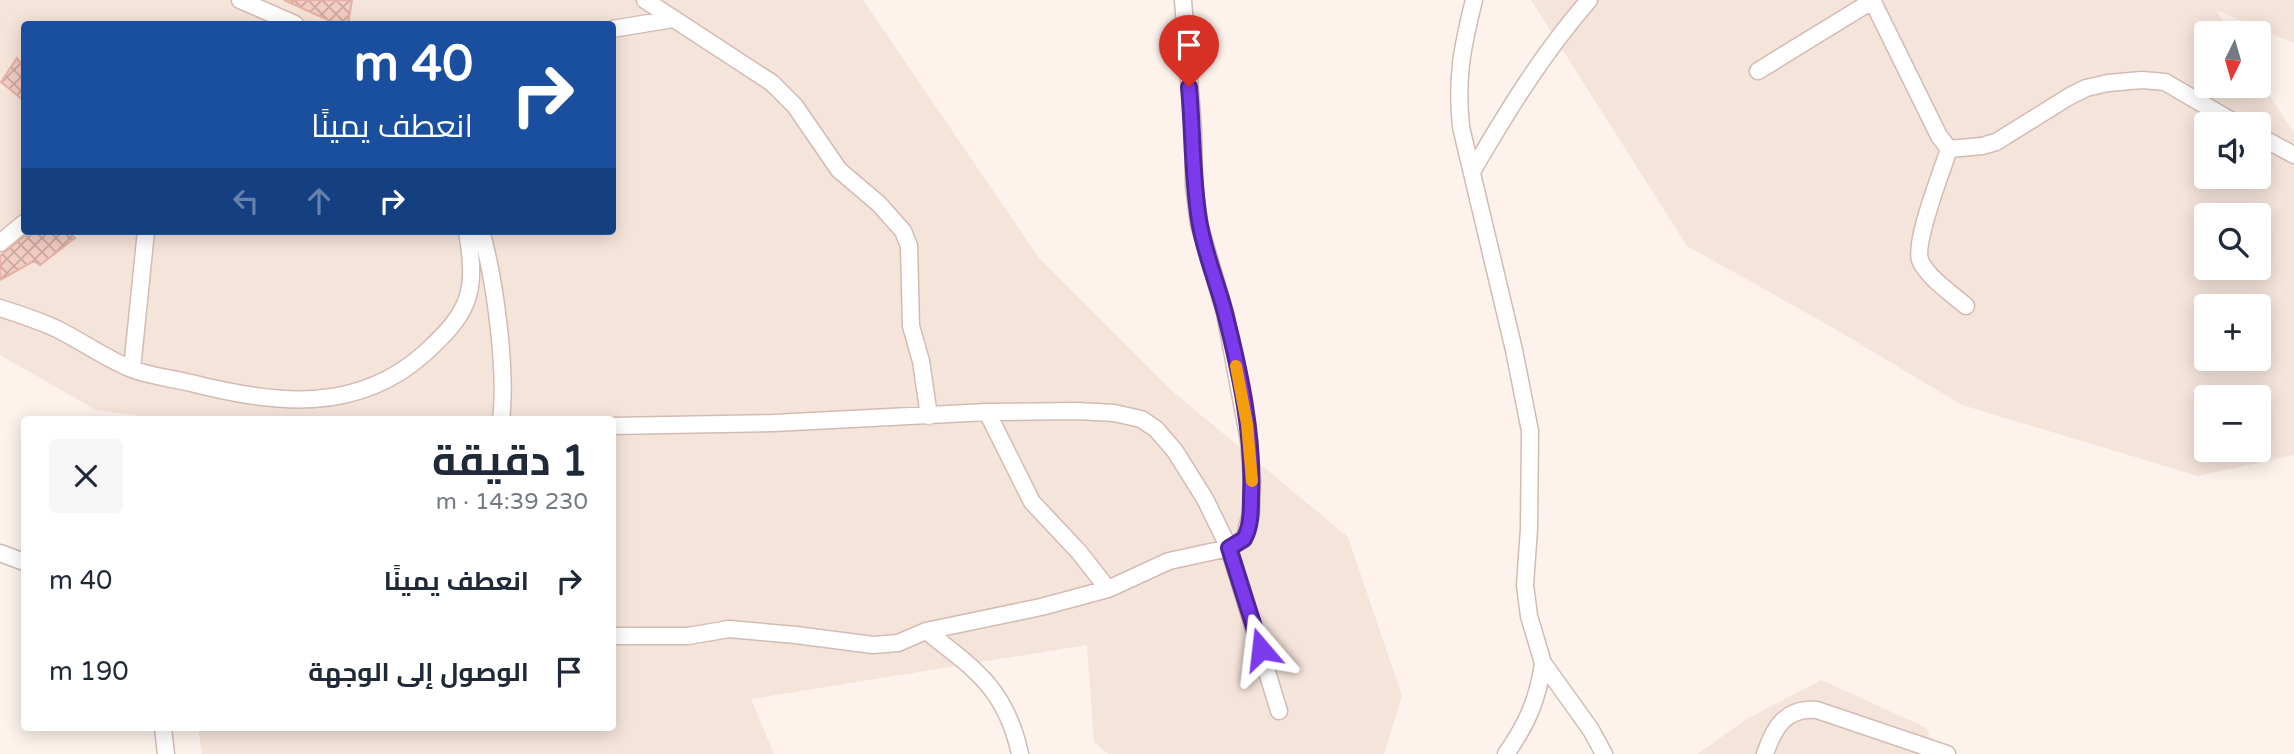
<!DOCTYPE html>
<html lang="ar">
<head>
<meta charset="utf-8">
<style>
	:root { --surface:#fff; --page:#f6f6f7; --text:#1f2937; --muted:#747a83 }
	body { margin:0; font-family:"Varela Round",Cairo,sans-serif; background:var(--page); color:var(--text); direction:rtl; height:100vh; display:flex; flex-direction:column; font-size:26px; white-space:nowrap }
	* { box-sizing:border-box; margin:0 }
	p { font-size:23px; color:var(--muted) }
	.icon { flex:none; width:38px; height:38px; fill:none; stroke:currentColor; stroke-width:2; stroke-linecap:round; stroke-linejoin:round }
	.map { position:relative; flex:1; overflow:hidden; direction:ltr }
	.drawer { position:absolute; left:21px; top:416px; width:595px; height:315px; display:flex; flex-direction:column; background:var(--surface); border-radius:7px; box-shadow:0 4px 18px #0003; direction:rtl }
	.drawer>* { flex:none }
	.top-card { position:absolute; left:21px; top:21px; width:595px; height:214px; border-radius:7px; box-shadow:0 4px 18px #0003; direction:rtl; background:#1a4fa0; color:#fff; overflow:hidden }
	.needle { width:46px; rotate:185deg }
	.tools { position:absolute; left:2194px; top:21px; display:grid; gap:14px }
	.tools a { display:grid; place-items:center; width:77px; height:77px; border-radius:7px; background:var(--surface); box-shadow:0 4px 18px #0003; font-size:35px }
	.pin { position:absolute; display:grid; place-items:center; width:60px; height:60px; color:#fff; margin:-72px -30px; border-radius:50% 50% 50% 0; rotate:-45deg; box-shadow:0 0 7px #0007 }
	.pin .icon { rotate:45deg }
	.me { position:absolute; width:77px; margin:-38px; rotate:343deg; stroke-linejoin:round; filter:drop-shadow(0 0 5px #0008) }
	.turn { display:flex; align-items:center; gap:24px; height:147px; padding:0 28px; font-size:32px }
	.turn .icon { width:91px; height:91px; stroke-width:2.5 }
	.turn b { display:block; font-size:49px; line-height:60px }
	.lanes { display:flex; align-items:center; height:66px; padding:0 28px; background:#0003; justify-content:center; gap:35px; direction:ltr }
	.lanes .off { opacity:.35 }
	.round { display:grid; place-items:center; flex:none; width:74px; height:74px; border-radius:7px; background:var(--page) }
	.overview { display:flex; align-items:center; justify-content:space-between; height:119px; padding:0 28px }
	h1 { font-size:42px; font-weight:700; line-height:52px }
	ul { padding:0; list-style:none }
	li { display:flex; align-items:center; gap:21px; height:91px; padding:0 28px }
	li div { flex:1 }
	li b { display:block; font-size:26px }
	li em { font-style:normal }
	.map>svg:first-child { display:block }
	.residential { fill:#f5e4da; fill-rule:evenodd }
	.building { fill:url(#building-cross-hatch); stroke:#e6b0a3; stroke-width:2 }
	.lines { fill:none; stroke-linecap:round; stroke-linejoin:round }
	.street-casing { stroke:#d3bbb3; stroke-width:19 }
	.street { stroke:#fff; stroke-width:16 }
	.route-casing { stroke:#51269a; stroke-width:18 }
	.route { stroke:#7c3aed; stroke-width:12 }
	.slow { stroke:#f59e0b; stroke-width:12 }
</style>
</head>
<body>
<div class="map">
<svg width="2294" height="754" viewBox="0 0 2294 754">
	<defs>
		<pattern id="building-cross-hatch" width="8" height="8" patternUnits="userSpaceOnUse" patternTransform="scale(1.75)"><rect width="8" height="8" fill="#f3cdc3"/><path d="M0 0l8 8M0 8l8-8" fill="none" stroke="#caa9a1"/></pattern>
	</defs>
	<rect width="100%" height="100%" fill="#fdf3ec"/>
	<path class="residential" d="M0,0H863L1039,258L1172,391L1348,537L1402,696L1384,754H1108L1094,742L1087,645L751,699L774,754H202L198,728H612V420H174L96,410L0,355ZM24,24H612V231H24Z
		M1531,0H2294V43L2216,10L2230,33H2207V86H2259V79L2294,133V455L2198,476L1962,405L1830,326L1687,246ZM2207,124H2259V177H2207ZM2207,215H2259V268H2207ZM2207,306H2259V359H2207ZM2207,397H2259V450H2207Z
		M1821,680L1927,728L1934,754H1698L1745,720Z"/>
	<path class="building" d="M284,0H352L348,24H337Z
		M17,58L24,67V101L1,82Z
		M31,231H67L75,238L40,265L34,261L0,280V256Z"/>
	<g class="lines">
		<defs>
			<path id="street" d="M240,0L295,24
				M645,0L772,83L795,106L839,170L879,204L903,231L909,246L911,326L921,361L929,416
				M1474,0C1462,48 1456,77 1461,127L1514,350L1530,431L1529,529L1525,585L1529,616L1543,663L1591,730L1604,754
				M1872,0L1939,136L1949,149C1942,171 1914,241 1920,260C1926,276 1953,295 1966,306
				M612,29L673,19
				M1758,71L1872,1
				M2259,136L2294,155
				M1949,149L1982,146L1996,142L2070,96L2086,88L2108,83L2142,80L2165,82L2237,124
				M1473,170C1508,110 1543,53 1589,0
				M481,231C495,279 507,370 501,420
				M0,243L24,223
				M0,308C19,314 37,320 55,328C80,340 103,357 129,368C148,376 171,378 191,383C274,404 357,415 426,352C471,311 477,291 467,231
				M132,369L146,231
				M987,412L1032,502L1079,552L1108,589
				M612,426L774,423L987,412L1078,411L1114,413L1141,419L1156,429L1175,451L1205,499L1229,548L1279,711
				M0,553L24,562
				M926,631C975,669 1006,689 1020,754
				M612,636H688L729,629L796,635L873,645L898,643L926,631L1041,607L1108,589L1169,561L1229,548L1244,539L1251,513L1252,482L1249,441L1225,313L1199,224L1194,186L1193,130L1183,0
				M163,728L166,754
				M1506,754C1527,724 1538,699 1543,663
				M1765,754C1774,727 1786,707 1817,710L1947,754"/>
		</defs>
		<use href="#street" class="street-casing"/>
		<use href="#street" class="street"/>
	</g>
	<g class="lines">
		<defs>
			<path id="route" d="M1189,87C1193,131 1192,176 1199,220C1204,252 1217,282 1225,313C1240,372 1254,436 1251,497C1251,511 1251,527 1244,539L1229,548L1261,649"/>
		</defs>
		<use href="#route" class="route-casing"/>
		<use href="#route" class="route"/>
		<path class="slow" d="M1236,366L1247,424L1252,481"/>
	</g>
</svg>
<div class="tools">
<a><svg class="needle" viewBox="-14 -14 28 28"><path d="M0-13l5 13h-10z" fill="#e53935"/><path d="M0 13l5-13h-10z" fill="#747a83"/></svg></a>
<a><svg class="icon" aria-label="sound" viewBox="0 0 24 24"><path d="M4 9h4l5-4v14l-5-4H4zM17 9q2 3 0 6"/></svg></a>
<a><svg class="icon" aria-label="search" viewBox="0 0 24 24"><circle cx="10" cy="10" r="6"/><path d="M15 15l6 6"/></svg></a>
<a>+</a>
<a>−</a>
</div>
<div class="pin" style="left:1189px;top:87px;background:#d93025"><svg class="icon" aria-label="arrive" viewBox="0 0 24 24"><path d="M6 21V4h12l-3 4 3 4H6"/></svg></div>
<svg class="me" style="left:1261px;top:649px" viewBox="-20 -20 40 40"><path d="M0-17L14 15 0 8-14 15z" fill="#7c3aed" stroke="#fff" stroke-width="4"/></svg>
<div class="top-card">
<div class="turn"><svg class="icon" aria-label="right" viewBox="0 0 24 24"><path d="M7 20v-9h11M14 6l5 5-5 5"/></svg><div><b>40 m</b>انعطف يمينًا</div></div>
<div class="lanes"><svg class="icon off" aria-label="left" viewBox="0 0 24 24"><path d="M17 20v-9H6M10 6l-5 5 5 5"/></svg><svg class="icon off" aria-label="ahead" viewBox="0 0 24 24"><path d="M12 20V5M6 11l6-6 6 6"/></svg><svg class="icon" aria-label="right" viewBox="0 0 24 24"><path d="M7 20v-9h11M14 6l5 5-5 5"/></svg></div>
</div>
<section class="drawer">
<div class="overview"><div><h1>1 دقيقة</h1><p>230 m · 14:39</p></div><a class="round"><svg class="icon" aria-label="close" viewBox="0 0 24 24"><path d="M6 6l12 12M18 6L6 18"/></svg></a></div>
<ul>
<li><svg class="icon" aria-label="right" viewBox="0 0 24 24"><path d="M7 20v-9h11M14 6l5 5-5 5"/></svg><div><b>انعطف يمينًا</b></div><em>40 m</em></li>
<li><svg class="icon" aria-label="arrive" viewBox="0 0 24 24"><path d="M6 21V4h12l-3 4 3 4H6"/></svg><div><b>الوصول إلى الوجهة</b></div><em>190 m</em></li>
</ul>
</section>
</div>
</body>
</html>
